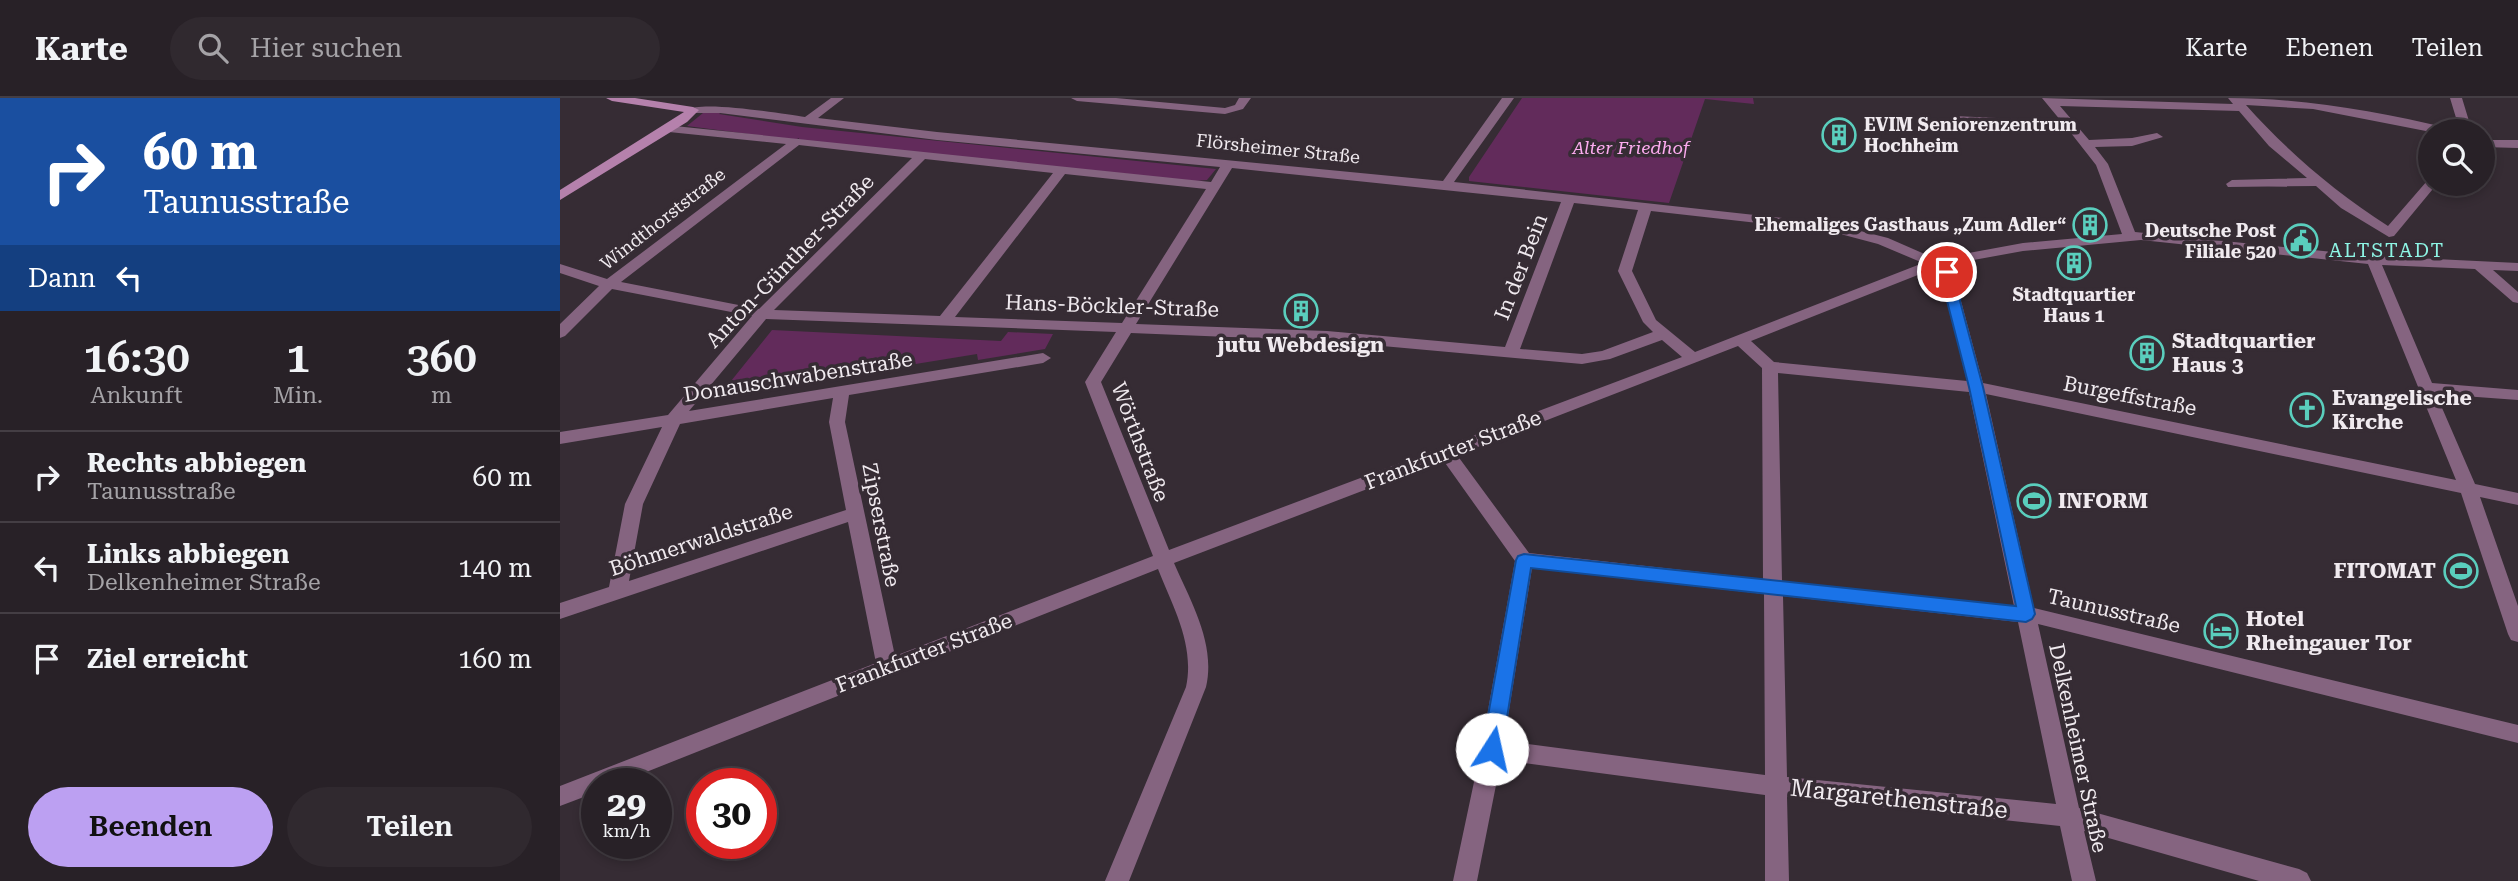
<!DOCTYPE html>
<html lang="de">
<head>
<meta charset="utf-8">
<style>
	:root { --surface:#282127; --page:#30292f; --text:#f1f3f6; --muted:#a5a3a7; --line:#443e44; --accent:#bca0f2 }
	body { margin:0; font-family:"Roboto Serif",serif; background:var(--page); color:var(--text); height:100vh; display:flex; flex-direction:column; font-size:26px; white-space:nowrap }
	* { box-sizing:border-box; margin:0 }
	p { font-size:23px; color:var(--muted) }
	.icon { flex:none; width:38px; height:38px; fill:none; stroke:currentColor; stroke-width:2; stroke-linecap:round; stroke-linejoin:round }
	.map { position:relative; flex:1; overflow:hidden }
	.side { display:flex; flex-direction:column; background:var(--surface); width:560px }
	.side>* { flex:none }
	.guide { background:#1a4fa0; color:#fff; overflow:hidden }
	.tools { position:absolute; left:1858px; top:21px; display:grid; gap:14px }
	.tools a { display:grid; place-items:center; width:77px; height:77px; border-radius:50%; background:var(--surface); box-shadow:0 4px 10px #0003,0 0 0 2px var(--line); font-size:35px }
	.speed { position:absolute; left:21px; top:670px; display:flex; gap:14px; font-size:35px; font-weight:700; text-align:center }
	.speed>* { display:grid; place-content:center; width:91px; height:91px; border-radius:50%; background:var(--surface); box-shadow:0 4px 10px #0003,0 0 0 2px var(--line); line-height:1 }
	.speed small { font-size:18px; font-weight:400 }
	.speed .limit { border:10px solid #d22; background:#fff; color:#111 }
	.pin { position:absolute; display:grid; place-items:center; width:60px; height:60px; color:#fff; margin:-30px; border:4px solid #fff; border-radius:50%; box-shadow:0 2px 7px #0007 }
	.me { position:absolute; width:77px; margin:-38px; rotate:10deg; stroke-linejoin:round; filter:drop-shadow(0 0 5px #0008) }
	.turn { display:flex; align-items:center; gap:24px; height:147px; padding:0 28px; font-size:32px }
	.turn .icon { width:91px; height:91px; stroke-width:2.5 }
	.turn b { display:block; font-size:49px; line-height:60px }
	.then { display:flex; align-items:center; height:66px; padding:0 28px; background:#0003; gap:14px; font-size:26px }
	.eta { display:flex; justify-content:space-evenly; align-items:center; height:119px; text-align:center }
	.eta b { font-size:42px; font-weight:600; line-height:49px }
	.cta { display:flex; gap:14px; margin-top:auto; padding:14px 28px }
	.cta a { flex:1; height:80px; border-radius:42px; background:var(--accent); color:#111; font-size:28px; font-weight:600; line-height:80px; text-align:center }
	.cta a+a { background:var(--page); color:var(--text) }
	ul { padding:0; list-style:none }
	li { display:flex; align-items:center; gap:21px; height:91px; padding:0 28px; border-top:2px solid var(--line) }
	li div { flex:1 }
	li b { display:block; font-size:26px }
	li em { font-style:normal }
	header { display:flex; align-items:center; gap:42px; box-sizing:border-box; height:98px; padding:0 35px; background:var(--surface); border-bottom:2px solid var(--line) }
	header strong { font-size:33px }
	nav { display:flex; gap:38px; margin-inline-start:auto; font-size:24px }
	.search { width:490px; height:63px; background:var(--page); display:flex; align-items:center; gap:18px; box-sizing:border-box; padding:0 24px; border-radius:38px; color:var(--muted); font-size:26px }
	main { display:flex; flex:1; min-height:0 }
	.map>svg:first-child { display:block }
	.green { fill:#622b5b }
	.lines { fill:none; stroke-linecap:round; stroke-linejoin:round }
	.street { fill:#856480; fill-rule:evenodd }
	.secondary { fill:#b581ac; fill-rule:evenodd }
	.route { fill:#1a73e8; stroke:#114b97; stroke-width:2 }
	.labels { text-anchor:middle; stroke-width:7; stroke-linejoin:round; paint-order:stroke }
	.far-poi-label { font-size:18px; font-weight:bold; fill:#f0eaef; stroke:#362c34; text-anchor:end }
	.far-park-label { font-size:18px; font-style:italic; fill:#fcabef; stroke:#362c34 }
	.far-street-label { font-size:18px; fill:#f0eaef; stroke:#362c34 }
	.far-neighbourhood-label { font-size:19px; letter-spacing:2px; fill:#8ef5e5; stroke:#362c34 }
	.street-label { font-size:21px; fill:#f0eaef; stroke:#362c34 }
	.poi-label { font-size:21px; font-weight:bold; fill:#f0eaef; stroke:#362c34; text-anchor:start }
	.near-street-label { font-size:24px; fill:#f0eaef; stroke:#362c34 }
</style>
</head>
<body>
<header>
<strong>Karte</strong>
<div class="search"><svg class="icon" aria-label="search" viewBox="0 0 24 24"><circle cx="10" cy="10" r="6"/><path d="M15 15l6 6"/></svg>Hier suchen</div>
<nav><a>Karte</a><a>Ebenen</a><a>Teilen</a></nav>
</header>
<main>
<section class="side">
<div class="guide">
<div class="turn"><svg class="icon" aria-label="right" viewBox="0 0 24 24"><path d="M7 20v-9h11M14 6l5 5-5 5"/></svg><div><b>60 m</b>Taunusstraße</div></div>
<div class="then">Dann<svg class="icon" aria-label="left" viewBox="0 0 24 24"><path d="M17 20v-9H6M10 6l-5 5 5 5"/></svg></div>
</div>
<div class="eta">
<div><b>16:30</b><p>Ankunft</p></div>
<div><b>1</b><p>Min.</p></div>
<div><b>360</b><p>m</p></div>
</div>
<ul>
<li><svg class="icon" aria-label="right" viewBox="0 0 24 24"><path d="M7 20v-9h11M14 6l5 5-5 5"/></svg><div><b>Rechts abbiegen</b><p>Taunusstraße</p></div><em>60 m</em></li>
<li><svg class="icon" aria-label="left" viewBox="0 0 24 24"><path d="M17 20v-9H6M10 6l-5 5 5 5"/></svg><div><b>Links abbiegen</b><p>Delkenheimer Straße</p></div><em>140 m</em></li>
<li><svg class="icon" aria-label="arrive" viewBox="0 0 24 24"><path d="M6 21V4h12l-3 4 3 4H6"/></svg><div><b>Ziel erreicht</b></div><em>160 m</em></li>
</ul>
<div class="cta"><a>Beenden</a><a>Teilen</a></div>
</section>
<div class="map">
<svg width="1958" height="783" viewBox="0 0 1958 783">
	<rect width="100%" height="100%" fill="#362c34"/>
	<path class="green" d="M962,0H1193L1194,6L1145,1L1109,105L909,83V79Z
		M162,14L159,16L242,29L656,71L647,82L635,83L239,42V40L235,42L127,28L143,15Z
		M212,232L441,243L448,234L493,236L485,251L418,262L417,256L159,298Z"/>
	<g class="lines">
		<path class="street" d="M271,0H284L258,20L377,34L883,83L942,0H954L894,84L1269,125L1328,140L1376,161L1463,145L1562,136L1536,67L1507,30L1398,23L1394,22V18L1501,23L1482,0L1673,6L1668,0C1743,0 1816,13 1888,30L1890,33L1871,34L1753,11L1686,7C1728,54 1775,94 1828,128L1867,83L1877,86L1834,138L1829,139L1781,110L1756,88L1668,89L1666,86L1672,82L1747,80L1709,48L1679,13L1500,8L1529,42L1572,40L1597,35L1603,39L1572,48L1535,49L1548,66L1575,134L1813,158L1958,165V173L1933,172L1958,194V205L1953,204L1915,171L1822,167L1872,285L1958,292V302L1876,296L1915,386L1958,395V407L1920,399L1958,508V544L1951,542L1948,536L1901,395L1426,296L1474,510L1958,627V645L1478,526L1519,710L1739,771L1747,775L1751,783H1699L1524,733L1536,783H1512L1500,728L1227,699L1229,783H1205V697L941,662L917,783H893L921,651L955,463L883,362L614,465C631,504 656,546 646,589L569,783H545L626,589C635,547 613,509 598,471L56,686H37V694L0,708V688L316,565L288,424L0,521V505L49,489L65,406L102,329L0,346V334L108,317L192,218L52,191L5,238L0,240V226L39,188L0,175V166L47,181L226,46L109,34L103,30L105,27L651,84L660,69L377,42L160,15H133L127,12C142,2 223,16 245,19ZM239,47L352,60L199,211L61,184ZM365,61L493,75L380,218L214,212ZM672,70L1001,104L945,249L767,233L576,226ZM505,76L646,91L562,225L395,219ZM1014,105L1078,112L1058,173L1083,224L1093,234L1042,253L1022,256L960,251ZM1091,113L1269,133L1318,146L1363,165L1135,254L1096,222L1072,173ZM1581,142L1808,166L1896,382L1423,285L1401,203V182L1386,167L1463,153ZM1373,171L1387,184V203L1407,283L1214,264L1191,243ZM206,221L556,234L525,284L593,458L335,558L285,324L289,297L483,265L491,260L483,255L129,313ZM571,235L767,243L1022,266L1050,261L1102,242L1122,259L609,452L541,284ZM1178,248L1202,270L1203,481L969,455L897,357ZM1218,275L1409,294L1454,508L1222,483ZM273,300L269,324L286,412L69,483L83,406L120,326ZM972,470L1204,496L1205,677L944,643ZM1223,498L1458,524L1496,706L1227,679Z
			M511,0H556L665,10L675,7L679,0H691L683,11L665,16L517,3Z
			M1890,0H1902L1912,33H1900Z
			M1926,42H1958V50L1923,49V43Z"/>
		<path class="secondary" d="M46,0H75L133,9L139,12L127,24L0,102V92L124,14L52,3Z"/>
	</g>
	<path class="route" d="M1387,170L1392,171L1402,189L1400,203L1423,289L1475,516L1472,521L1466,524L971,470L942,651L939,658L932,660L925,658L922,651L956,462L958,458L964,456L1456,508L1409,289L1387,203L1389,189L1381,174Z"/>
	<defs>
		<symbol id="building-ring" viewBox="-11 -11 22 22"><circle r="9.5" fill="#362c34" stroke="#5acebd" stroke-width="1.5"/><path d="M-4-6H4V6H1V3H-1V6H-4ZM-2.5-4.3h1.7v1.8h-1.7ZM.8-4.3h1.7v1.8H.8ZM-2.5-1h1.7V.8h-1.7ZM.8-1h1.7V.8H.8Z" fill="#5acebd"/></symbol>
		<symbol id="civic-ring" viewBox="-11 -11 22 22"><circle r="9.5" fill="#362c34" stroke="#5acebd" stroke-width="1.5"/><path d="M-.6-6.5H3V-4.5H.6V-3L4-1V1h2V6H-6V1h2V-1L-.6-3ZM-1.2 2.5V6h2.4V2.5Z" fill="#5acebd"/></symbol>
		<symbol id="church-ring" viewBox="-11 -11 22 22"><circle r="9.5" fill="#362c34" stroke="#5acebd" stroke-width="1.5"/><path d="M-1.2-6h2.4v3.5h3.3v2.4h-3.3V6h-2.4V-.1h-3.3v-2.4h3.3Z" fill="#5acebd"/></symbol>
		<symbol id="stadium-ring" viewBox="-11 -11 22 22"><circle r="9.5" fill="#362c34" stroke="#5acebd" stroke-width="1.5"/><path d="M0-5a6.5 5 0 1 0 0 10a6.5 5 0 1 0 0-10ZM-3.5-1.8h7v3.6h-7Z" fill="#5acebd"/></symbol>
		<symbol id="hotel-ring" viewBox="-11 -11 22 22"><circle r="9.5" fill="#362c34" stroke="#5acebd" stroke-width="1.5"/><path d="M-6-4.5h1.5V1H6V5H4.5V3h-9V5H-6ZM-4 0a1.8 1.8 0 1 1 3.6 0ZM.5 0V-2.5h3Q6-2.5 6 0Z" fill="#5acebd"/></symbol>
	</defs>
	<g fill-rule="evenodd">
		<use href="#building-ring" x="1260" y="18" width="38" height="38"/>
		<use href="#building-ring" x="1511" y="108" width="38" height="38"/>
		<use href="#civic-ring" x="1722" y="124" width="38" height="38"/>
		<use href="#building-ring" x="1495" y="146" width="38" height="38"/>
		<use href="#building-ring" x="722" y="194" width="38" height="38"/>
		<use href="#building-ring" x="1568" y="236" width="38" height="38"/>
		<use href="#church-ring" x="1728" y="293" width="38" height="38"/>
		<use href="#stadium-ring" x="1455" y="384" width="38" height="38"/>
		<use href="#stadium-ring" x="1882" y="454" width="38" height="38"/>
		<use href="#hotel-ring" x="1642" y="514" width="38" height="38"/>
	</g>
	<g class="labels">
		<g class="far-poi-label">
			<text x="1304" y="33" text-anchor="start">EVIM Seniorenzentrum<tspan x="1304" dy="21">Hochheim</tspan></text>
			<text x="1506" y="133">Ehemaliges Gasthaus „Zum Adler“</text>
			<text x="1716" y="139">Deutsche Post<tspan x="1716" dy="21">Filiale 520</tspan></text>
			<text x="1514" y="203" text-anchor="middle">Stadtquartier<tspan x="1514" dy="21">Haus 1</tspan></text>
		</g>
		<g class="far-park-label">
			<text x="1071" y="56">Alter Friedhof</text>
		</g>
		<g class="far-street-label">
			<text transform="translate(718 51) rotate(6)" y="6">Flörsheimer Straße</text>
			<text transform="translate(103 121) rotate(-38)" y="6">Windthorststraße</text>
		</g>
		<g class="far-neighbourhood-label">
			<text x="1827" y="159">ALTSTADT</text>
		</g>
		<g class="street-label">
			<text transform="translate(230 163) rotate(-46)" y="7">Anton-Günther-Straße</text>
			<text transform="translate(961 169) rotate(-69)" y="7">In der Bein</text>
			<text transform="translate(552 208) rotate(2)" y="7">Hans-Böckler-Straße</text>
			<text transform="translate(238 279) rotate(-9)" y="7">Donauschwabenstraße</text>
			<text transform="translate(1570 298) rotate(11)" y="7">Burgeffstraße</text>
			<text transform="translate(580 344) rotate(69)" y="7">Wörthstraße</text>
			<text transform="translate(893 352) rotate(-21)" y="7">Frankfurter Straße</text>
			<text transform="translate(321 427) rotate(79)" y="7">Zipserstraße</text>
			<text transform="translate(141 442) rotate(-18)" y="7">Böhmerwaldstraße</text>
			<text transform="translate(1554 513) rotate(13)" y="7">Taunusstraße</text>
			<text transform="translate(364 555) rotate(-21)" y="7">Frankfurter Straße</text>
			<text transform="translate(1518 650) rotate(78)" y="7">Delkenheimer Straße</text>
		</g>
		<g class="poi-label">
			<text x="1612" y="250">Stadtquartier<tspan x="1612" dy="24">Haus 3</tspan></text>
			<text x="741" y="254" text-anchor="middle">jutu Webdesign</text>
			<text x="1772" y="307">Evangelische<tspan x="1772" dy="24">Kirche</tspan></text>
			<text x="1498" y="410">INFORM</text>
			<text x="1876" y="480" text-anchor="end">FITOMAT</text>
			<text x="1686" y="528">Hotel<tspan x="1686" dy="24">Rheingauer Tor</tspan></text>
		</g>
		<g class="near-street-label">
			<text transform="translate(1339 701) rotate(6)" y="8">Margarethenstraße</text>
		</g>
	</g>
</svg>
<div class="tools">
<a><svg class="icon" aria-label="search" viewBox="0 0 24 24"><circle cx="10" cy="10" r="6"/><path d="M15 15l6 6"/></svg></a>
</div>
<div class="speed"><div>29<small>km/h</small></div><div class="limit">30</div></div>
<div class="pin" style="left:1387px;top:174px;background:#d93025"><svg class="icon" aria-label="arrive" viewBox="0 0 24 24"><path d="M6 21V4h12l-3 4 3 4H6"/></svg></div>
<svg class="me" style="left:932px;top:651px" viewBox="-20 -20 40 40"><circle r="19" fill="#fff"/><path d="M0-13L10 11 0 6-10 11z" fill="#1a73e8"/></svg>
</div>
</main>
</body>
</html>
